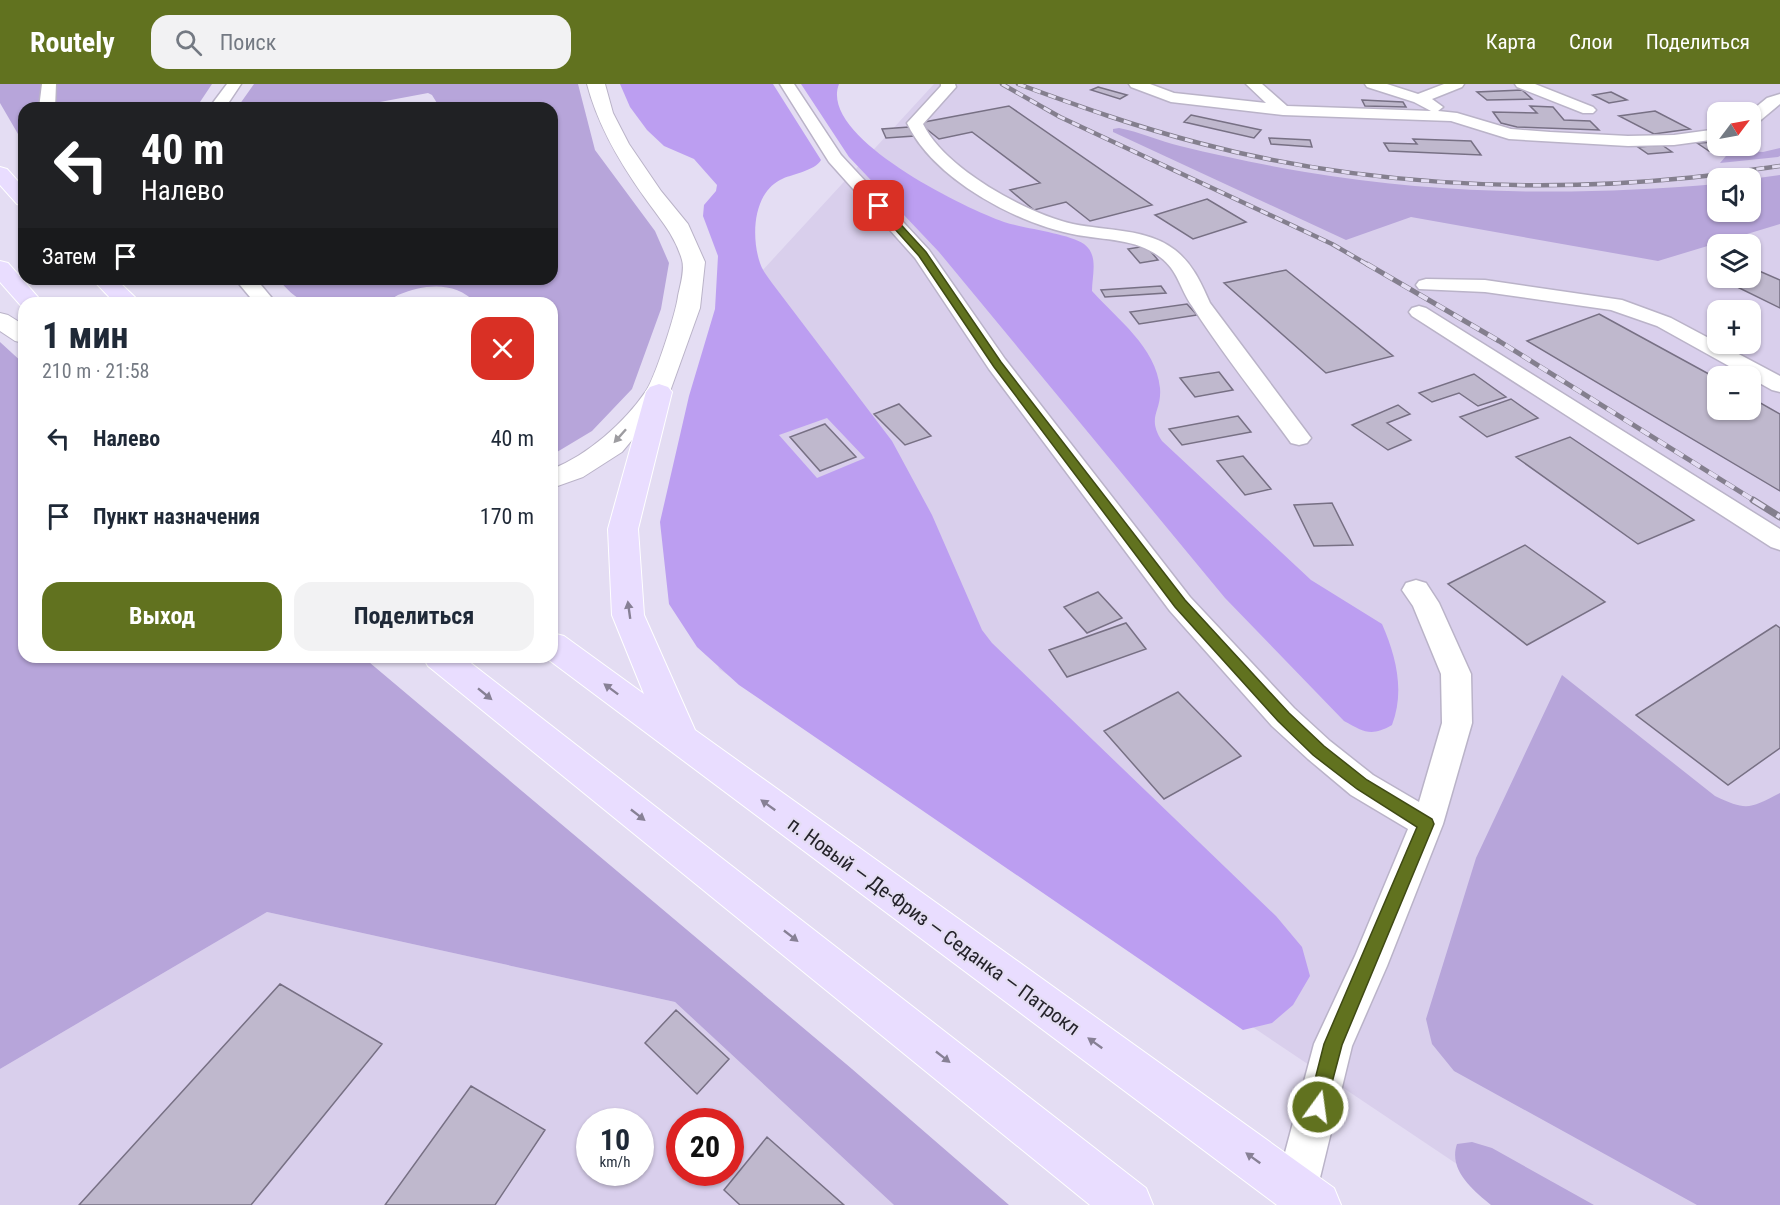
<!DOCTYPE html>
<html lang="ru">
<head>
<meta charset="utf-8">
<style>
	:root { --surface:#fff; --page:#f2f2f3; --text:#1f2937; --muted:#747a83; --accent:#61721f }
	body { margin:0; font-family:"Roboto Condensed",sans-serif; background:var(--page); color:var(--text); height:100vh; display:flex; flex-direction:column; font-size:22px; white-space:nowrap }
	* { box-sizing:border-box; margin:0 }
	p { font-size:20px; color:var(--muted) }
	.icon { flex:none; width:33px; height:33px; fill:none; stroke:currentColor; stroke-width:2; stroke-linecap:round; stroke-linejoin:round }
	.map { position:relative; flex:1; overflow:hidden }
	.drawer { position:absolute; left:18px; top:213px; width:540px; height:366px; display:flex; flex-direction:column; background:var(--surface); border-radius:18px; box-shadow:0 2px 4px #0004 }
	.drawer>* { flex:none }
	.top-card { position:absolute; left:18px; top:18px; width:540px; height:183px; border-radius:18px; box-shadow:0 2px 4px #0004; background:#202124; color:#fff; overflow:hidden }
	.needle { width:39px; rotate:58deg }
	.buttons { position:absolute; left:1707px; top:18px; display:grid; gap:12px }
	.buttons a { display:grid; place-items:center; width:54px; height:54px; border-radius:12px; background:var(--surface); box-shadow:0 2px 4px #0004; font-size:30px }
	.speed { position:absolute; left:576px; top:1024px; display:flex; gap:12px; font-size:30px; font-weight:700; text-align:center }
	.speed>* { display:grid; place-content:center; width:78px; height:78px; border-radius:50%; background:var(--surface); box-shadow:0 2px 4px #0004; line-height:1 }
	.speed small { font-size:15px; font-weight:400 }
	.speed .limit { border:9px solid #d22; background:#fff; color:#111 }
	.pin { position:absolute; display:grid; place-items:center; width:51px; height:51px; color:#fff; margin:-26px; border-radius:12px; box-shadow:0 3px 9px #0006 }
	.me { position:absolute; width:66px; margin:-33px; rotate:14deg; stroke-linejoin:round; filter:drop-shadow(0 0 4px #0008) }
	.turn { display:flex; align-items:center; gap:21px; height:126px; padding:0 24px; font-size:27px }
	.turn .icon { width:78px; height:78px; stroke-width:2.5 }
	.turn b { display:block; font-size:42px; line-height:51px }
	.then { display:flex; align-items:center; height:57px; padding:0 24px; background:#0003; gap:12px; font-size:22px }
	.round { display:grid; place-items:center; flex:none; width:63px; height:63px; border-radius:18px; background:var(--page) }
	.head { display:flex; align-items:center; justify-content:space-between; height:102px; padding:0 24px }
	h1 { font-size:36px; font-weight:700; line-height:45px }
	.primary-button { display:flex; gap:12px; margin-top:auto; padding:12px 24px }
	.primary-button a { flex:1; height:69px; border-radius:18px; background:var(--accent); color:#fff; font-size:24px; font-weight:700; line-height:69px; text-align:center }
	.primary-button a+a { background:var(--page); color:var(--text) }
	ul { padding:0; list-style:none }
	li { display:flex; align-items:center; gap:18px; height:78px; padding:0 24px }
	li div { flex:1 }
	li b { display:block; font-size:22px }
	li em { font-style:normal }
	header { display:flex; align-items:center; gap:36px; box-sizing:border-box; height:84px; padding:0 30px; background:var(--accent); color:#fff }
	header strong { font-size:28px }
	nav { display:flex; gap:33px; margin-inline-start:auto; font-size:21px }
	.search { width:420px; height:54px; background:var(--page); display:flex; align-items:center; gap:15px; box-sizing:border-box; padding:0 21px; border-radius:18px; color:var(--muted); font-size:22px }
	.map>svg:first-child { display:block }
	.built { fill:#d9cfec; fill-rule:evenodd }
	.green { fill:#b7a5da }
	.forest { fill:#bc9ef1; fill-rule:evenodd }
	.building { fill:#bfb8cd; stroke:#777084; stroke-width:1.5 }
	.lines { fill:none; stroke-linecap:round; stroke-linejoin:round }
	.lane-casing { stroke:#bab3c8; stroke-width:3 }
	.street-casing { stroke:#bab3c8; stroke-width:2 }
	.secondary-casing { stroke:#bab3c8; stroke-width:2 }
	.primary-casing { stroke:#fff; stroke-width:2 }
	.lane { fill:#fff; fill-rule:evenodd }
	.street { fill:#fff; fill-rule:evenodd }
	.secondary { fill:#fff; fill-rule:evenodd }
	.primary { fill:#e9ddff; fill-rule:evenodd }
	.rail-far2-casing { stroke:#847f8e; stroke-width:4.5 }
	.rail-far1-casing { stroke:#847f8e; stroke-width:5 }
	.rail-casing { stroke:#847f8e; stroke-width:7 }
	.rail-far2 { stroke:#e4ddf3; stroke-width:3; stroke-dasharray:8; stroke-linecap:butt }
	.rail-far1 { stroke:#e4ddf3; stroke-width:4; stroke-dasharray:10; stroke-linecap:butt }
	.rail { stroke:#e4ddf3; stroke-width:4.5; stroke-dasharray:14; stroke-linecap:butt }
	.oneway { fill:#9d9ca0 }
	.oneway2 { fill:#878095 }
	.route { fill:#61721f; stroke:#3f4a14; stroke-width:1.5 }
	.labels { text-anchor:middle; stroke-width:4.5; stroke-linejoin:round; paint-order:stroke }
	.near-street-label { font-size:20px; fill:#25232b; stroke:#e4ddf3 }
</style>
</head>
<body>
<header>
<strong>Routely</strong>
<div class="search"><svg class="icon" aria-label="search" viewBox="0 0 24 24"><circle cx="10" cy="10" r="6"/><path d="M15 15l6 6"/></svg>Поиск</div>
<nav><a>Карта</a><a>Слои</a><a>Поделиться</a></nav>
</header>
<div class="map">
<svg width="1780" height="1121" viewBox="0 0 1780 1121">
	<rect width="100%" height="100%" fill="#e4ddf3"/>
	<path class="built" d="M934,0H1780V1121H1518L719,585L673,388L715,238ZM1718,28H1750V62H1718ZM1718,94H1750V128H1718ZM1718,160H1750V194H1718ZM1718,226H1750V260H1718ZM1718,292H1750V326H1718Z
		M267,828L675,918L894,1121H0V985ZM590,1038H640V1089H590ZM680,1038H730V1089H680Z"/>
	<path class="green" d="M0,0H212L196,24H24V57L18,50L0,19Z
		M254,0H578L595,66L655,147L669,179L661,225L632,305L592,347L552,371V219H476C455,197 425,200 398,211C394,213 390,217 386,218C379,221 314,221 307,218C294,214 287,205 278,195H552V24H440L432,11L428,9L380,18V24H237Z
		M1119,44C1140,48 1160,57 1180,62C1221,72 1263,81 1305,88C1440,111 1581,112 1717,100L1718,128H1750L1751,95L1780,91V140L1658,177L1411,133L1346,156L1113,48V45Z
		M1780,64V72L1778,73L1720,79L1731,66L1763,68Z
		M0,258L24,280V573H363L852,985L1009,1121H894L675,918L267,828L0,985Z
		M1562,591L1715,712C1747,727 1749,725 1780,709V1121H1697L1454,987L1432,960L1426,935L1476,774Z
		M1472,1058L1492,1064L1594,1121H1491C1473,1106 1448,1086 1457,1060Z"/>
	<path class="forest" d="M620,0H773L821,76C815,87 791,90 780,96C753,110 751,153 760,179C762,186 768,193 772,199L892,357L932,431L982,546L992,559L1276,832L1302,863L1310,892L1293,921L1272,939L1243,946L739,601L697,563L669,520L660,438L689,312L715,225L718,172L703,132L704,121L716,107L717,101L694,75L664,62L647,46L630,23ZM827,334L865,374L817,394L779,351Z
		M801,0H839C818,53 964,124 1004,138C1025,145 1067,149 1084,160C1099,171 1092,191 1092,207C1117,235 1156,263 1160,304C1162,328 1146,332 1162,357L1311,496L1382,540C1396,572 1405,607 1392,641C1371,653 1364,648 1344,637L1225,514L939,168L849,73Z"/>
	<path class="building" d="M1098,3L1127,11L1120,15L1091,6Z
		M1522,6L1532,15L1487,16L1477,8Z
		M1611,8L1627,16L1609,19L1593,11Z
		M1362,16L1403,18L1406,23L1365,22Z
		M1009,22L1152,121L1090,137L1066,118L1034,126L1010,106L1040,99L972,48L939,55L919,39Z
		M1530,22L1553,23L1564,36L1590,37L1599,46L1517,43L1501,39L1493,28L1537,29Z
		M1655,27L1690,45L1654,50L1619,32Z
		M1191,31L1261,46L1254,54L1184,38Z
		M909,43L914,52L886,54L882,45Z
		M1269,54L1310,56L1312,63L1271,60Z
		M1413,55L1471,57L1481,71L1389,67L1384,59L1417,60Z
		M1718,58V62H1725L1731,66L1709,67L1697,59Z
		M1662,61L1672,68L1648,70L1638,63Z
		M1207,115L1246,138L1193,155L1155,131Z
		M1146,162L1158,176L1140,179L1128,165Z
		M1750,183L1780,196V224L1719,194H1750Z
		M1286,186L1393,272L1326,289L1224,199Z
		M1161,202L1166,209L1105,213L1101,206Z
		M1187,220L1197,231L1139,240L1130,228Z
		M1599,230L1718,295V326H1750V313L1780,330V407L1527,257Z
		M1219,288L1233,306L1195,313L1180,294Z
		M1474,290L1506,313L1478,322L1459,309L1432,318L1419,309Z
		M1511,315L1538,334L1487,353L1460,333Z
		M899,320L931,352L905,361L874,330Z
		M1398,321L1410,330L1387,339L1411,356L1388,366L1352,341Z
		M1238,332L1251,348L1182,361L1169,345Z
		M825,340L856,373L820,387L790,353Z
		M1570,353L1694,436L1638,460L1516,373Z
		M1243,372L1271,405L1245,411L1217,377Z
		M1332,419L1353,461L1314,462L1294,421Z
		M1525,461L1605,518L1527,561L1448,500Z
		M1098,508L1122,534L1087,549L1064,523Z
		M1126,539L1146,565L1067,593L1049,566Z
		M1776,541L1780,544V664L1728,701L1636,631Z
		M1178,608L1241,672L1164,715L1104,647Z
		M280,900L382,960L251,1121H79Z
		M676,926L729,975L697,1010L645,959Z
		M471,1002L545,1046L495,1121H385Z
		M767,1053L844,1121H740L724,1106Z"/>
	<g class="lines">
		<defs>
			<path id="lane" d="M42,0H56L55,24H39Z
				M227,0H241L225,24H209Z
				M780,0H794L841,71L929,166L1005,275L1190,513L1294,624L1330,657L1373,691L1419,718L1442,639L1441,590L1413,522L1402,506L1406,499L1416,496L1426,499L1439,519L1471,590L1472,639L1443,740L1387,882L1352,962L1317,1106L1311,1121H1281L1275,1106L1314,960L1355,872L1408,745L1351,711L1308,675L1272,642L1170,527L989,285L915,174L829,78Z
				M941,0H955L956,3L923,40C945,85 1026,129 1073,140C1106,147 1147,144 1175,166C1193,180 1201,199 1210,219L1311,354L1307,359L1299,361L1291,359C1258,314 1222,269 1192,222C1180,205 1178,186 1160,173C1137,155 1105,156 1077,151C1019,141 933,95 907,39L941,2Z
				M1129,0H1150L1174,9L1266,19L1246,0H1262L1287,22L1431,27L1414,18L1367,3L1365,0H1387L1418,10L1444,0H1464L1462,3L1432,15L1443,23L1438,27L1457,29L1511,45L1550,48L1628,52L1674,51L1718,45V55L1674,61L1628,62L1509,55L1451,37L1283,31L1171,18L1131,3Z
				M1515,0H1535L1593,23L1596,26L1593,29H1583L1517,3Z
				M1780,10V20L1756,40L1750,42V28L1767,14Z
				M235,195H256L276,219H255Z
				M1426,195L1485,196L1622,216L1671,234L1780,292V308L1772,306L1657,242L1611,226L1485,208L1419,205L1416,201L1419,197Z
				M1419,222L1426,224L1780,445V466L1771,463L1412,232L1409,228L1412,224Z"/>
			<path id="street" d="M587,0H605L613,29L629,60L661,107L688,140L705,178L700,224L668,313L622,368L583,393L552,404V385C588,371 624,339 646,307C655,294 676,229 678,212C680,202 685,186 682,176C675,151 659,134 645,114C620,79 598,42 587,0Z"/>
			<path id="secondary" d="M0,229L8,231L24,241V259L15,257L0,247Z"/>
			<path id="primary" d="M0,83L7,85L24,104V122L17,120L0,101Z
				M0,177L8,179L43,219H24L23,224L0,198Z
				M92,195H116L141,219H115Z
				M659,300L668,303L672,308L638,445L644,531L695,646L1334,1104L1341,1121H1277L545,573H552V549L564,552L644,610L612,531L608,445L646,308L650,303Z
				M423,573H463L1146,1104L1153,1121H1090L428,582Z"/>
		</defs>
		<use href="#lane" class="lane-casing"/>
		<use href="#street" class="street-casing"/>
		<use href="#secondary" class="secondary-casing"/>
		<use href="#primary" class="primary-casing"/>
		<use href="#lane" class="lane"/>
		<use href="#street" class="street"/>
		<use href="#secondary" class="secondary"/>
		<use href="#primary" class="primary"/>
		<defs>
			<path id="rail-far2" d="M1002,0L1060,33L1332,160L1370,182
				M1018,0C1078,22 1137,43 1199,59C1353,100 1527,110 1686,94C1717,91 1749,86 1780,82"/>
			<path id="rail-far1" d="M1367,180L1499,257L1755,417"/>
			<path id="rail" d="M1753,416L1780,433"/>
		</defs>
		<use href="#rail-far2" class="rail-far2-casing"/>
		<use href="#rail-far1" class="rail-far1-casing"/>
		<use href="#rail" class="rail-casing"/>
		<use href="#rail-far2" class="rail-far2"/>
		<use href="#rail-far1" class="rail-far1"/>
		<use href="#rail" class="rail"/>
	</g>
	<defs><path id="oneway-solid" d="M-6-.8H1V-3.2L6.5 0L1 3.2V.8H-6Z" transform="scale(1.5)"/></defs>
	<use class="oneway" href="#oneway-solid" transform="translate(620 352) rotate(132)"/>
	<g class="oneway2">
		<use href="#oneway-solid" transform="translate(629 526) rotate(-98)"/>
		<use href="#oneway-solid" transform="translate(611 605) rotate(-143)"/>
		<use href="#oneway-solid" transform="translate(485 610) rotate(39)"/>
		<use href="#oneway-solid" transform="translate(768 721) rotate(-144)"/>
		<use href="#oneway-solid" transform="translate(638 731) rotate(38)"/>
		<use href="#oneway-solid" transform="translate(791 852) rotate(38)"/>
		<use href="#oneway-solid" transform="translate(1095 959) rotate(-144)"/>
		<use href="#oneway-solid" transform="translate(943 973) rotate(38)"/>
		<use href="#oneway-solid" transform="translate(1253 1074) rotate(-144)"/>
	</g>
	<path class="route" d="M876,120H882L926,168L1001,278L1185,516L1289,629L1324,662L1367,696L1432,735L1434,740L1342,961L1324,1029L1318,1032L1311,1029L1308,1023L1324,960L1417,743L1357,705L1313,671L1278,637L1175,523L994,283L919,172L876,124Z"/>
	<g class="labels">
		<g class="near-street-label">
			<text transform="translate(934 842) rotate(36)" y="7">п. Новый — Де-Фриз — Седанка — Патрокл</text>
		</g>
	</g>
</svg>
<div class="buttons">
<a><svg class="needle" viewBox="-14 -14 28 28"><path d="M0-13l5 13h-10z" fill="#e53935"/><path d="M0 13l5-13h-10z" fill="#747a83"/></svg></a>
<a><svg class="icon" aria-label="sound" viewBox="0 0 24 24"><path d="M4 9h4l5-4v14l-5-4H4zM17 9q2 3 0 6"/></svg></a>
<a><svg class="icon" aria-label="layers" viewBox="0 0 24 24"><path d="M12 4l9 5-9 5-9-5zM3 14l9 5 9-5"/></svg></a>
<a>+</a>
<a>−</a>
</div>
<div class="speed"><div>10<small>km/h</small></div><div class="limit">20</div></div>
<div class="pin" style="left:879px;top:122px;background:#d93025"><svg class="icon" aria-label="arrive" viewBox="0 0 24 24"><path d="M6 21V4h12l-3 4 3 4H6"/></svg></div>
<svg class="me" style="left:1318px;top:1023px" viewBox="-20 -20 40 40"><circle r="17" fill="#61721f" stroke="#fff" stroke-width="3"/><path d="M0-11L8 9 0 5-8 9z" fill="#fff"/></svg>
<div class="top-card">
<div class="turn"><svg class="icon" aria-label="left" viewBox="0 0 24 24"><path d="M17 20v-9H6M10 6l-5 5 5 5"/></svg><div><b>40 m</b>Налево</div></div>
<div class="then">Затем<svg class="icon" aria-label="arrive" viewBox="0 0 24 24"><path d="M6 21V4h12l-3 4 3 4H6"/></svg></div>
</div>
<section class="drawer">
<div class="head"><div><h1>1 мин</h1><p>210 m · 21:58</p></div><a class="round" style="background:#d93025;color:#fff"><svg class="icon" aria-label="close" viewBox="0 0 24 24"><path d="M6 6l12 12M18 6L6 18"/></svg></a></div>
<ul>
<li><svg class="icon" aria-label="left" viewBox="0 0 24 24"><path d="M17 20v-9H6M10 6l-5 5 5 5"/></svg><div><b>Налево</b></div><em>40 m</em></li>
<li><svg class="icon" aria-label="arrive" viewBox="0 0 24 24"><path d="M6 21V4h12l-3 4 3 4H6"/></svg><div><b>Пункт назначения</b></div><em>170 m</em></li>
</ul>
<div class="primary-button"><a>Выход</a><a>Поделиться</a></div>
</section>
</div>
</body>
</html>
